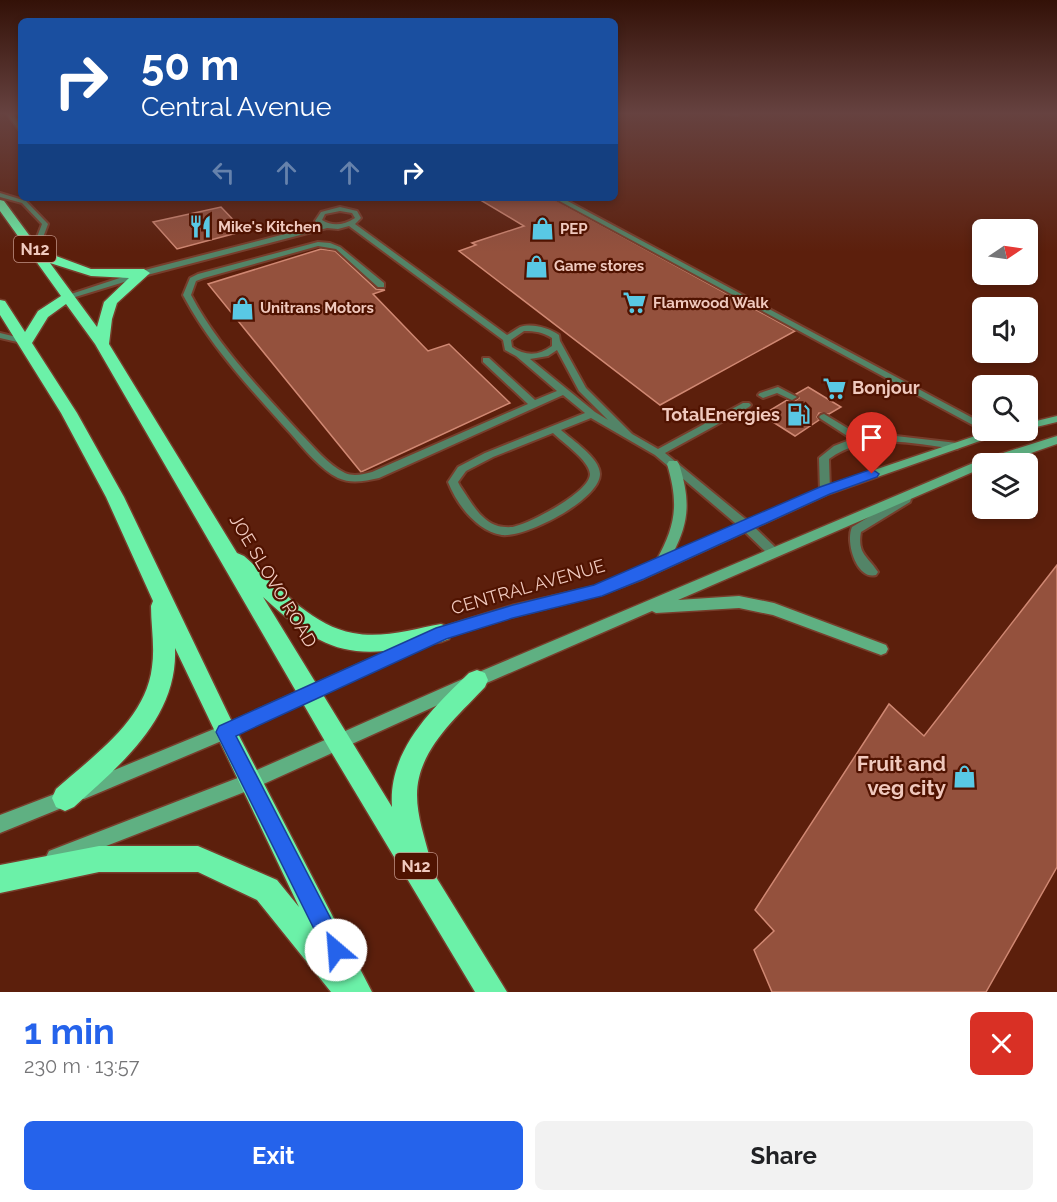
<!DOCTYPE html>
<html lang="en">
<head>
<meta charset="utf-8">
<style>
	:root { --surface:#fff; --page:#f2f2f2; --text:#202124; --muted:#757577; --accent:#2563eb }
	body { margin:0; font-family:Raleway,sans-serif; background:var(--page); color:var(--text); height:100vh; display:flex; flex-direction:column; font-size:22px; white-space:nowrap }
	* { box-sizing:border-box; margin:0 }
	p { font-size:20px; color:var(--muted) }
	.icon { flex:none; width:33px; height:33px; fill:none; stroke:currentColor; stroke-width:2; stroke-linecap:round; stroke-linejoin:round }
	.map { position:relative; height:992px; overflow:hidden }
	.panel { display:flex; flex-direction:column; background:var(--surface); flex:1 }
	.panel>* { flex:none }
	.top-card { position:absolute; left:18px; top:18px; width:600px; height:183px; border-radius:9px; box-shadow:0 3px 9px #0003; background:#1a4fa0; color:#fff; overflow:hidden }
	.needle { width:39px; rotate:77deg }
	.controls { position:absolute; left:972px; top:219px; display:grid; gap:12px }
	.controls a { display:grid; place-items:center; width:66px; height:66px; border-radius:9px; background:var(--surface); box-shadow:0 3px 9px #0003; font-size:30px }
	.pin { position:absolute; display:grid; place-items:center; width:51px; height:51px; color:#fff; margin:-62px -26px; border-radius:50% 50% 50% 0; rotate:-45deg; box-shadow:0 0 6px #0007 }
	.pin .icon { rotate:45deg }
	.me { position:absolute; width:66px; margin:-33px; rotate:333deg; stroke-linejoin:round; filter:drop-shadow(0 0 4px #0008) }
	.turn { display:flex; align-items:center; gap:21px; height:126px; padding:0 24px; font-size:27px }
	.turn .icon { width:78px; height:78px; stroke-width:2.5 }
	.turn b { display:block; font-size:42px; line-height:51px }
	.lanes { display:flex; align-items:center; height:57px; padding:0 24px; background:#0003; justify-content:center; gap:30px; direction:ltr }
	.lanes .off { opacity:.35 }
	.round { display:grid; place-items:center; flex:none; width:63px; height:63px; border-radius:9px; background:var(--page) }
	.head { display:flex; align-items:center; justify-content:space-between; height:102px; padding:0 24px }
	h1 { font-size:36px; font-weight:700; line-height:45px; color:var(--accent) }
	.primary-button { display:flex; gap:12px; margin-top:auto; padding:12px 24px }
	.primary-button a { flex:1; height:69px; border-radius:9px; background:var(--accent); color:#fff; font-size:24px; font-weight:700; line-height:69px; text-align:center }
	.primary-button a+a { background:var(--page); color:var(--text) }
	.map>svg:first-child { display:block }
	.building { fill:#94513d; stroke:#d08873; stroke-width:1.5 }
	.lines { fill:none; stroke-linecap:round; stroke-linejoin:round }
	.lane-casing { stroke:#773e2c; stroke-width:4 }
	.street-casing { stroke:#773e2c; stroke-width:3 }
	.secondary-casing { stroke:#773e2c; stroke-width:3 }
	.highway-casing { stroke:#773e2c; stroke-width:3 }
	.lane { fill:#538467; fill-rule:evenodd }
	.street { fill:#538467; fill-rule:evenodd }
	.secondary { fill:#5fb082; fill-rule:evenodd }
	.highway { fill:#6bf1a8; fill-rule:evenodd }
	.route { fill:#2563eb; stroke:#184099; stroke-width:1.5 }
	.labels { text-anchor:middle; stroke-width:4.5; stroke-linejoin:round; paint-order:stroke }
	.far-poi-label { font-size:15px; font-weight:bold; fill:#f0c9be; stroke:#501301; text-anchor:start }
	.shield { fill:#501301; stroke:#c09285; stroke-width:1.5 }
	.shield-label { font-size:16px; font-weight:bold; fill:#f0c9be }
	.poi-label { font-size:18px; font-weight:bold; fill:#f0c9be; stroke:#501301; text-anchor:start }
	.street-label { font-size:18px; fill:#f0c9be; stroke:#501301 }
	.near-poi-label { font-size:21px; font-weight:bold; fill:#f0c9be; stroke:#501301; text-anchor:end }
</style>
</head>
<body>
<div class="map">
<svg width="1057" height="992" viewBox="0 0 1057 992">
	<rect width="100%" height="100%" fill="#5c1f0c"/>
	<path class="building" d="M477,198H552L795,331L660,405L459,251L476,245L472,243L524,226Z
		M221,207L244,231L177,249L153,222Z
		M321,249L335,251L376,289L385,290L373,294L428,351L449,344L510,403L361,472L208,284Z
		M808,387L841,407L829,414L819,413L817,417L819,420L795,436L762,415L787,400L793,402L799,398L796,394Z
		M1057,565V867L986,992H772L754,950L774,931L755,910L889,704L924,736Z"/>
	<g class="lines">
		<defs>
			<path id="lane" d="M723,113H739L737,115Z
				M0,193L26,201L48,224L38,251L32,250L42,224L22,203L0,197Z
				M554,198H562L982,423V430Z
				M340,207L357,211L361,218L355,224L507,335C511,333 516,329 520,327C532,323 549,328 559,335L560,341L586,388L632,434L658,449L743,403H749L751,405L749,407L665,453L749,522L778,550L780,553L778,556H770L741,528L655,455L591,418L561,430C572,440 600,458 600,474C600,500 525,538 502,535C477,531 457,505 448,482L458,467L485,453L585,413L563,395L379,478C365,481 351,484 338,478C320,469 304,449 291,434C253,392 209,345 183,295L190,278L198,274L318,242L330,243L340,247L384,283V287H378L336,249L318,246L204,278L196,281L191,295C217,345 262,391 300,433C313,446 328,465 345,473C354,477 364,474 372,472L528,404L483,362V358H489L535,400L557,391L516,356L505,350L503,340L349,226L338,229L327,228L147,275L72,298L65,296L141,271L320,225L315,221L321,212ZM340,211L352,213L355,218C344,225 333,227 322,220L325,214ZM524,331C535,331 543,332 552,338V346C539,356 525,356 512,347L511,340ZM557,350L579,391L608,420L595,412L530,359L548,356ZM553,433C562,442 589,460 590,474C590,492 532,522 516,526C511,528 503,527 498,526C480,521 470,500 460,486L458,482L466,471L493,457Z
				M0,333L29,340L30,342L26,344L0,338Z
				M778,387L797,397L792,400L777,393L763,398L758,395L760,393Z
				M824,414L862,437L887,435L957,443L962,446L957,449C912,444 868,431 829,459L830,491L825,495L820,491L819,458L834,446L852,439L821,419L819,417L821,415Z
				M906,495L911,499L910,502L861,532C857,554 868,556 878,572L876,575C857,580 845,543 852,527Z"/>
			<path id="street" d="M6,113H12L21,126V133Z"/>
			<path id="secondary" d="M1057,416V422L1028,429V423Z
				M993,430H1011L829,494L643,579L601,595L513,617L445,638L231,737L84,799L78,797L76,791L78,785L219,727L436,629L513,605L595,586L656,561C676,525 679,504 667,464L669,461H677L679,464C690,499 690,521 673,553L821,488Z
				M1057,436V444L999,464H982V468L678,600L739,596L774,603L886,645L888,649L886,653L881,655L773,615L739,608L656,613L652,611L482,685L257,787L55,866L49,863L46,857L49,851L248,774L472,675L978,461Z
				M68,789L74,791L76,797L74,803L0,833V815Z"/>
			<path id="highway" d="M0,200L4,201L40,250L91,269H144L150,273L117,303L112,319L109,344L237,553L244,556C275,583 311,626 353,633C382,639 413,629 441,624L449,627L452,633L449,639L441,642C355,659 330,659 263,597L392,807C388,750 432,709 469,673L477,670L485,673L488,680L485,687C457,717 417,750 417,795C417,817 425,838 430,859L428,864L507,992H475L330,750L95,344L66,304L48,317L32,343L77,413L124,497L233,724L372,992H331L257,900L198,872H99L0,893V865L99,846H198L277,880L299,907L175,648C178,718 121,764 74,807L65,811L56,807L52,798L56,789C93,756 146,720 152,667C155,647 151,626 151,606L153,601L106,497L61,413L0,315V300L5,301L25,332L38,311L61,296L0,211ZM50,263L91,276L129,278L104,302L97,327Z"/>
		</defs>
		<use href="#lane" class="lane-casing"/>
		<use href="#street" class="street-casing"/>
		<use href="#secondary" class="secondary-casing"/>
		<use href="#highway" class="highway-casing"/>
		<use href="#lane" class="lane"/>
		<use href="#street" class="street"/>
		<use href="#secondary" class="secondary"/>
		<use href="#highway" class="highway"/>
	</g>
	<linearGradient id="sky" x2="0" y2="1"><stop stop-color="#331107"/><stop offset="0.45" stop-color="#664240"/><stop offset="1" stop-color="#664240" stop-opacity="0"/></linearGradient>
	<rect width="1057" height="252" fill="url(#sky)"/>
	<path class="route" d="M872,469L879,474L877,477L830,494L644,579L602,596L513,618L446,639L236,736L347,950L343,957L336,961L328,957L219,738L216,732L219,726L436,628L513,605L594,585L820,487Z"/>
	<defs>
		<symbol id="restaurant-bare" viewBox="-9 -9 18 18"><path d="M-5-6h1v4h1v-4h1v4h1v-4h1v5L-1.5 .5V6h-2V.5L-5-1ZM5-6V6H3V1.5H1.5Q1.5-4 5-6Z" fill="#59c8e4" stroke="#501301" stroke-width="2.5" paint-order="stroke"/></symbol>
		<symbol id="shop-bare" viewBox="-9 -9 18 18"><path d="M-5-2.5h2.3a2.7 3.5 0 0 1 5.4 0H5L5.5 6h-11ZM-1.5-2.5h3a1.5 2.3 0 0 0-3 0Z" fill="#59c8e4" stroke="#501301" stroke-width="2.5" paint-order="stroke"/></symbol>
		<symbol id="supermarket-bare" viewBox="-9 -9 18 18"><path d="M-6-5.5h2.5l.6 2H6L4.5 2H-2.5L-4.4-4H-6ZM-1.5 3.2a1.3 1.3 0 1 0 .1 0ZM3 3.2a1.3 1.3 0 1 0 .1 0Z" fill="#59c8e4" stroke="#501301" stroke-width="2.5" paint-order="stroke"/></symbol>
		<symbol id="fuel-bare" viewBox="-9 -9 18 18"><path d="M-5.5-6h7V0h2V4h1.3V-2.5L3-4.5l.8-.8L6-3V5H2.5V1h-1V6h-7ZM-4.2-4.7v3.2H.2V-4.7Z" fill="#59c8e4" stroke="#501301" stroke-width="2.5" paint-order="stroke"/></symbol>
	</defs>
	<g fill-rule="evenodd">
		<use href="#restaurant-bare" x="184" y="210" width="33" height="33"/>
		<use href="#shop-bare" x="526" y="212" width="33" height="33"/>
		<use href="#shop-bare" x="520" y="250" width="33" height="33"/>
		<use href="#supermarket-bare" x="618" y="286" width="33" height="33"/>
		<use href="#shop-bare" x="226" y="292" width="33" height="33"/>
		<use href="#supermarket-bare" x="818" y="372" width="33" height="33"/>
		<use href="#fuel-bare" x="782" y="398" width="33" height="33"/>
		<use href="#shop-bare" x="948" y="760" width="33" height="33"/>
	</g>
	<g class="labels">
		<g class="far-poi-label">
			<text x="218" y="232">Mike's Kitchen</text>
			<text x="560" y="234">PEP</text>
			<text x="554" y="271">Game stores</text>
			<text x="653" y="308">Flamwood Walk</text>
			<text x="260" y="313">Unitrans Motors</text>
		</g>
		<g class="shield">
			<rect x="14" y="236" width="42" height="26" rx="4.5"/>
			<rect x="395" y="853" width="42" height="26" rx="4.5"/>
		</g>
		<g class="shield-label">
			<text x="35" y="255">N12</text>
			<text x="416" y="872">N12</text>
		</g>
		<g class="poi-label">
			<text x="852" y="394">Bonjour</text>
			<text x="780" y="421" text-anchor="end">TotalEnergies</text>
		</g>
		<g class="street-label">
			<text transform="translate(273 581) rotate(59)" y="6">JOE SLOVO ROAD</text>
			<text transform="translate(528 587) rotate(-16)" y="6">CENTRAL AVENUE</text>
		</g>
		<g class="near-poi-label">
			<text x="946" y="771">Fruit and<tspan x="946" dy="24">veg city</tspan></text>
		</g>
	</g>
</svg>
<div class="controls">
<a><svg class="needle" viewBox="-14 -14 28 28"><path d="M0-13l5 13h-10z" fill="#e53935"/><path d="M0 13l5-13h-10z" fill="#757577"/></svg></a>
<a><svg class="icon" aria-label="sound" viewBox="0 0 24 24"><path d="M4 9h4l5-4v14l-5-4H4zM17 9q2 3 0 6"/></svg></a>
<a><svg class="icon" aria-label="search" viewBox="0 0 24 24"><circle cx="10" cy="10" r="6"/><path d="M15 15l6 6"/></svg></a>
<a><svg class="icon" aria-label="layers" viewBox="0 0 24 24"><path d="M12 4l9 5-9 5-9-5zM3 14l9 5 9-5"/></svg></a>
</div>
<div class="pin" style="left:872px;top:474px;background:#d93025"><svg class="icon" aria-label="arrive" viewBox="0 0 24 24"><path d="M6 21V4h12l-3 4 3 4H6"/></svg></div>
<svg class="me" style="left:336px;top:950px" viewBox="-20 -20 40 40"><circle r="19" fill="#fff"/><path d="M0-13L10 11 0 6-10 11z" fill="#2563eb"/></svg>
<div class="top-card">
<div class="turn"><svg class="icon" aria-label="right" viewBox="0 0 24 24"><path d="M7 20v-9h11M14 6l5 5-5 5"/></svg><div><b>50 m</b>Central Avenue</div></div>
<div class="lanes"><svg class="icon off" aria-label="left" viewBox="0 0 24 24"><path d="M17 20v-9H6M10 6l-5 5 5 5"/></svg><svg class="icon off" aria-label="ahead" viewBox="0 0 24 24"><path d="M12 20V5M6 11l6-6 6 6"/></svg><svg class="icon off" aria-label="ahead" viewBox="0 0 24 24"><path d="M12 20V5M6 11l6-6 6 6"/></svg><svg class="icon" aria-label="right" viewBox="0 0 24 24"><path d="M7 20v-9h11M14 6l5 5-5 5"/></svg></div>
</div>
</div>
<section class="panel">
<div class="head"><div><h1>1 min</h1><p>230 m · 13:57</p></div><a class="round" style="background:#d93025;color:#fff"><svg class="icon" aria-label="close" viewBox="0 0 24 24"><path d="M6 6l12 12M18 6L6 18"/></svg></a></div>
<div class="primary-button"><a>Exit</a><a>Share</a></div>
</section>
</body>
</html>
